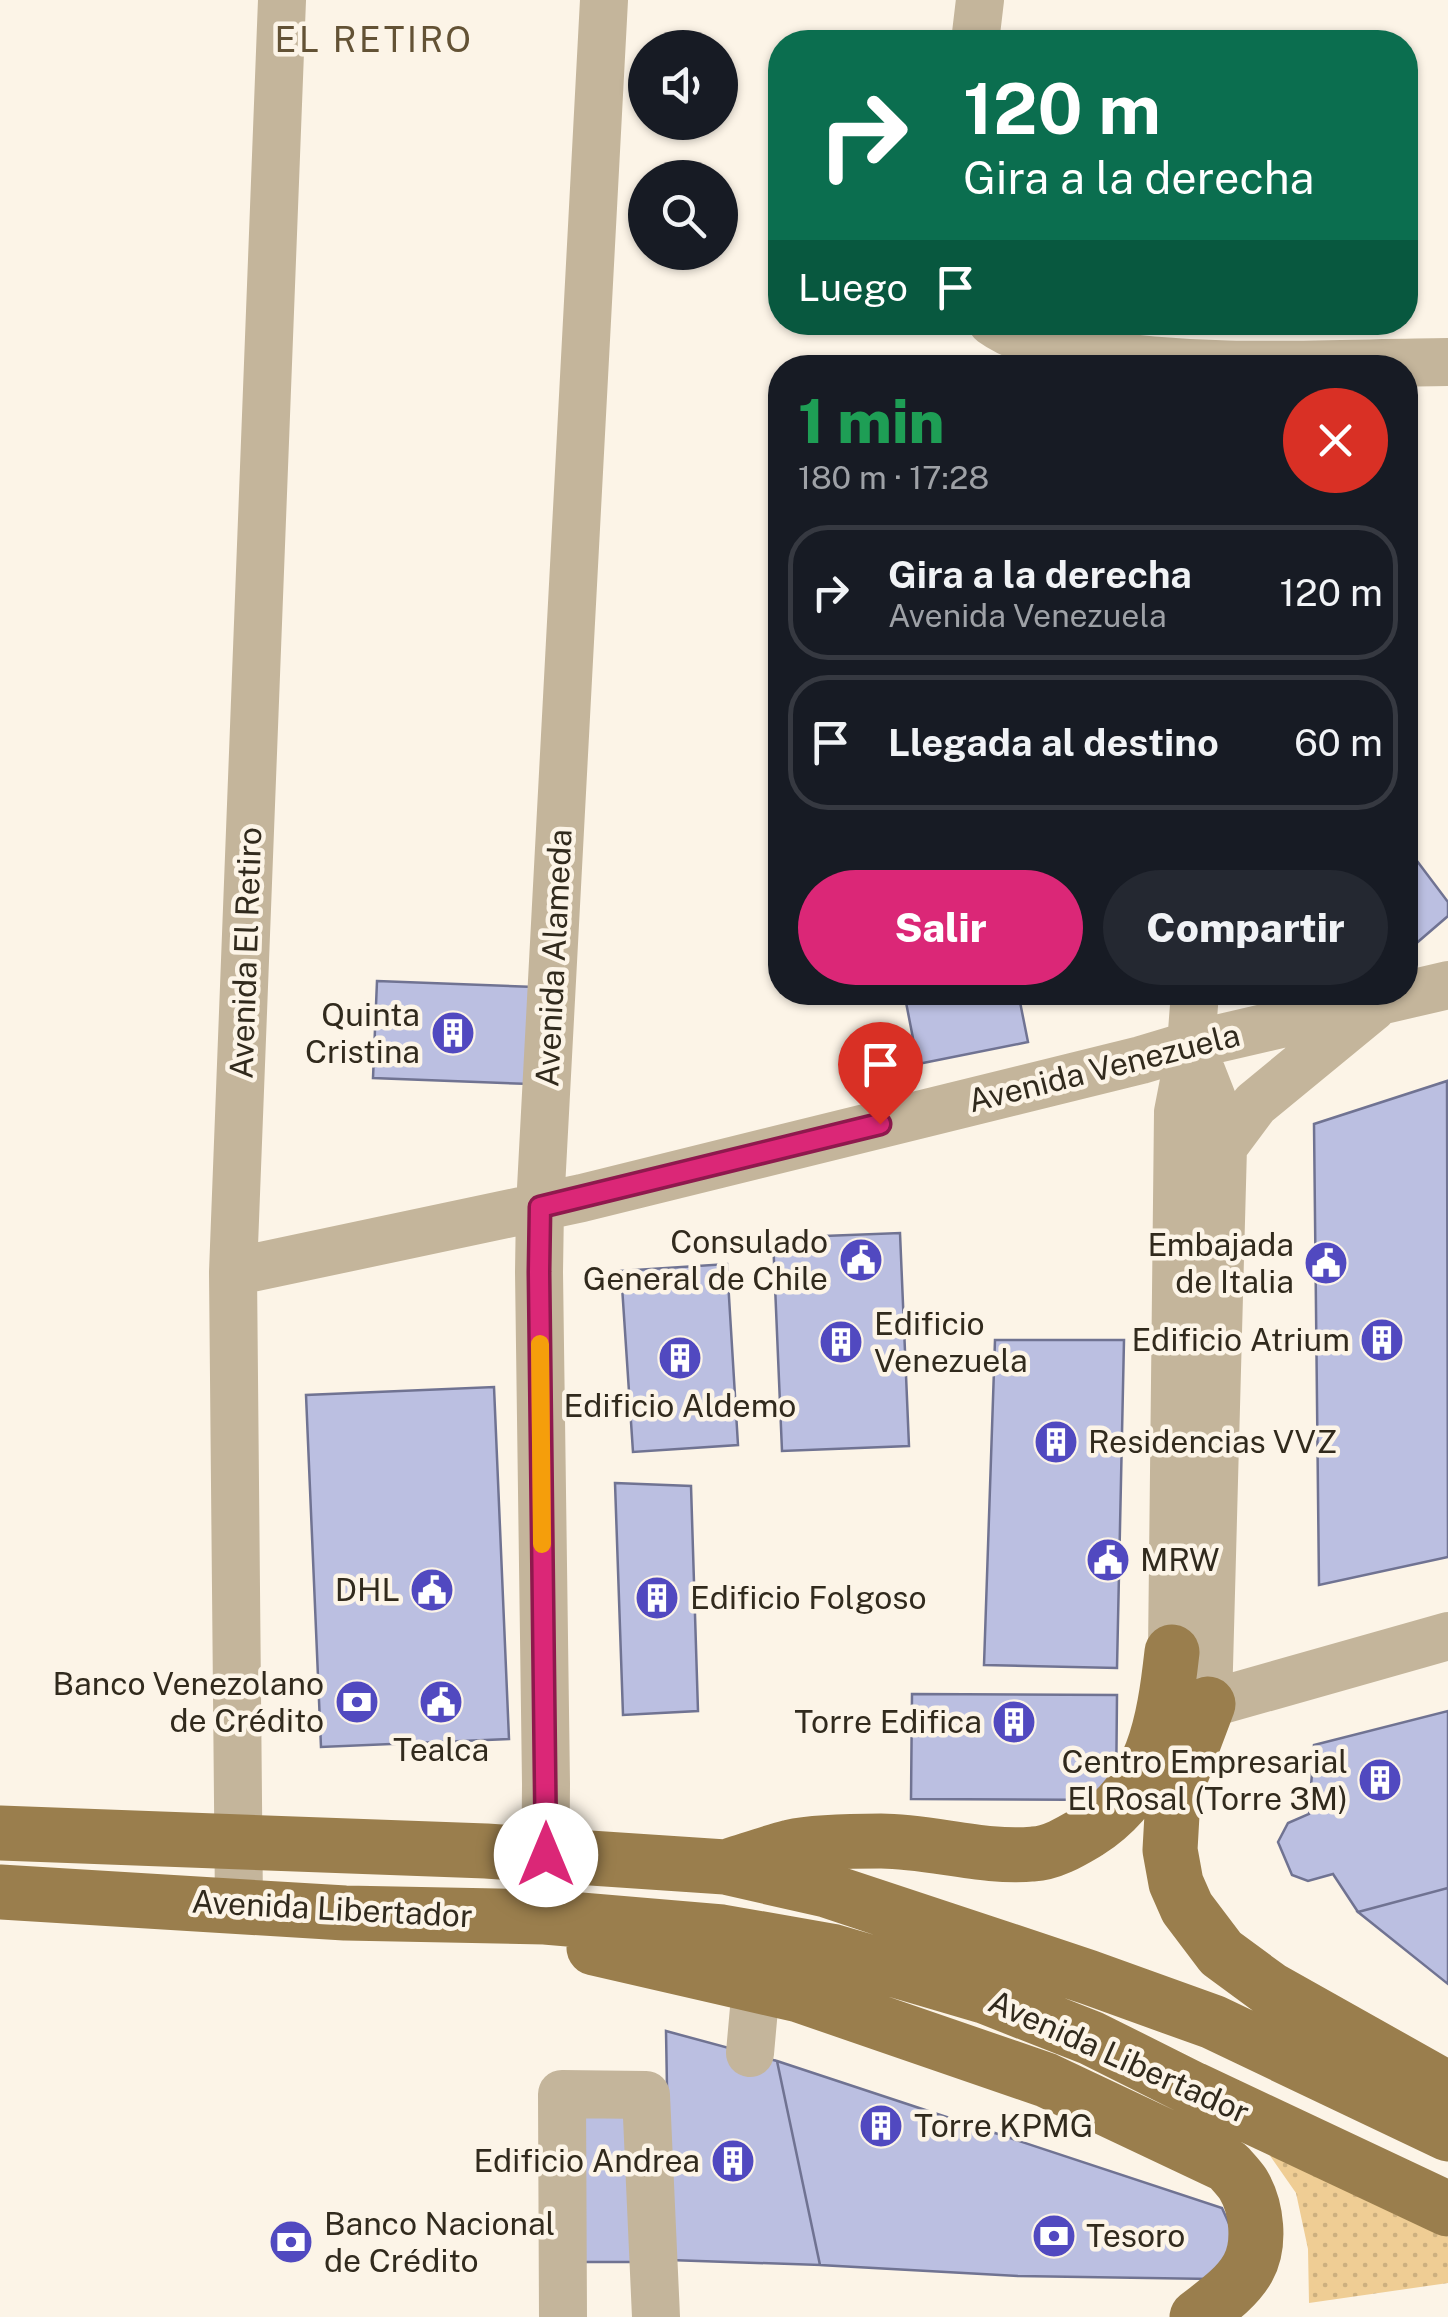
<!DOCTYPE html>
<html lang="es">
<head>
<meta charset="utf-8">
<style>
	:root { --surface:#171b24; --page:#242831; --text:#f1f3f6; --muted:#9ea1a6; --line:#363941; --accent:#db2777 }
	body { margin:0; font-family:"Public Sans",sans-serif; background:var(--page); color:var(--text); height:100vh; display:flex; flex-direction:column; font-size:38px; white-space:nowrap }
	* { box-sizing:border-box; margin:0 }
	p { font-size:32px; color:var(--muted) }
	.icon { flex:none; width:55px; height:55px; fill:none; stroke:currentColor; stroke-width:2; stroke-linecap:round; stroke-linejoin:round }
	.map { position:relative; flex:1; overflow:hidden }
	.side { position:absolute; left:768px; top:355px; width:650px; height:650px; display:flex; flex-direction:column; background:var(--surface); border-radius:40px; box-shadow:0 2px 8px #0004 }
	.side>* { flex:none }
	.banner { position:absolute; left:768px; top:30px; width:650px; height:305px; border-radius:40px; box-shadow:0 2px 8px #0004; background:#0b6e4f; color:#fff; overflow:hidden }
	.controls { position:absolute; left:628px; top:30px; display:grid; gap:20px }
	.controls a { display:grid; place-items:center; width:110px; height:110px; border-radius:50%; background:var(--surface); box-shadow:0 2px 8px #0004; font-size:50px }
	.pin { position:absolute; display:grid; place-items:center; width:85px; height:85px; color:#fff; margin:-102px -42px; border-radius:50% 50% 50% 0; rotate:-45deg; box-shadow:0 0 10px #0007 }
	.pin .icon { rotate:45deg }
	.me { position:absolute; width:110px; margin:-55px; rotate:0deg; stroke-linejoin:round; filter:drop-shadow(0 0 8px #0008) }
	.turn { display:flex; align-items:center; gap:35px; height:210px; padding:0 30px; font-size:45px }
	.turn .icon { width:130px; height:130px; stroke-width:2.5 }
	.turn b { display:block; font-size:70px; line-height:85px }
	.then { display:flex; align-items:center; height:95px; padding:0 30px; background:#0003; gap:20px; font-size:38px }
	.round { display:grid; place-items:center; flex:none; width:105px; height:105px; border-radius:52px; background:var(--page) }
	.head { display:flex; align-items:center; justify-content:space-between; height:170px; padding:0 30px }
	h1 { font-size:60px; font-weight:800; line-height:75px; color:#1e9e55 }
	.action { display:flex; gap:20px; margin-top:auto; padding:20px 30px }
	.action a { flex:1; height:115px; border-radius:60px; background:var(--accent); color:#fff; font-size:40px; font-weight:800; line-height:115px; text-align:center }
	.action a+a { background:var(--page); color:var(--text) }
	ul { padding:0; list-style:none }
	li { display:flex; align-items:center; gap:30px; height:135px; margin:0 20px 15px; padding:0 10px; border:5px solid var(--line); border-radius:40px }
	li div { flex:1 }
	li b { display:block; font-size:38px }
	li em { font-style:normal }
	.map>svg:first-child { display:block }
	.park { fill:url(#park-dots) }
	.building { fill:#bbbfe1; stroke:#707392; stroke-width:2.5 }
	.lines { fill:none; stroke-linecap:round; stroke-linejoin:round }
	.minor { stroke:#c4b59b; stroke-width:48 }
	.major { stroke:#9a7e4d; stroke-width:55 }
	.route-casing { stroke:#8e194d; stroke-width:25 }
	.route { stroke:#db2777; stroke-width:18 }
	.slow { stroke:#f59e0b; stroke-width:18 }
	.labels { text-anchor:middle; stroke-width:9; stroke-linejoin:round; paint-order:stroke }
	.street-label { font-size:32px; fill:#312a1d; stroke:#fcf4e7 }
	.poi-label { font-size:32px; fill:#312a1d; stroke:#fcf4e7; text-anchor:end }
	.neighbourhood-label { font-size:35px; letter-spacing:2.5px; fill:#635235; stroke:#fcf4e7 }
</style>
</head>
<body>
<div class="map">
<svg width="1448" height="2317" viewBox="0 0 1448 2317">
	<defs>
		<pattern id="park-dots" width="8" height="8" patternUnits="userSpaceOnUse" patternTransform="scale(2.5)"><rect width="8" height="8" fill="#efcd94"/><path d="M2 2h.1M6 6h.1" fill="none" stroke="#cdb07f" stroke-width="1.8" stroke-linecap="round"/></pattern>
	</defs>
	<rect width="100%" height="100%" fill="#fcf4e7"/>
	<path class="park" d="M1254,2133L1448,2237V2283L1309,2303L1308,2249L1296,2193Z"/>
	<path class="building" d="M1405,845L1448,902V916L1405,953Z
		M377,981L534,987L530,1084L373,1078Z
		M904,992H1018L1028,1042L918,1064Z
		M1447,1081L1448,1557L1319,1585L1314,1124Z
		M900,1233L909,1446L782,1451L773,1238Z
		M727,1264L738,1445L633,1452L621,1271Z
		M995,1340H1124L1117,1668L984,1665Z
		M494,1387L509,1739L321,1747L306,1395Z
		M615,1483L691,1486L698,1711L623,1715Z
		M912,1694L1117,1695L1116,1800L911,1799Z
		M1448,1711V1888L1358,1912L1333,1874L1308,1881L1292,1875L1278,1842L1288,1823L1309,1814L1314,1745Z
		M1448,1888V1984L1358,1912Z
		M666,2031L777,2061L820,2265L670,2260Z
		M777,2061L1222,2208L1239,2246L1212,2279L1018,2276L820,2265Z
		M574,2115L639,2116V2262H573Z"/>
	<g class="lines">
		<path class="minor" d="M975,42L980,0
			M992,322C1020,342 1054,347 1086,352C1205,372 1328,363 1448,362
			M1191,1045L1218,1114L1223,1147L1208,1704L1448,1636
			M1223,1147L1255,1104L1373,1007
			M233,1272L582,1198L1141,1060L1191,1045L1448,985
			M1172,1652L1178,1112L1191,1045L1195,992
			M239,1906L233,1272L282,0
			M545,1917L546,1784L539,1272L540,1207L604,0
			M750,2053L756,1986
			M563,2317L562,2094L646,2095L656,2317"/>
		<path class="major" d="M1208,1704L1173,1797L1170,1850L1176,1883L1187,1908L1221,1953L1270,1989L1448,2089
			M0,1833L486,1851L725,1867L826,1890L1088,1977L1213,2022L1448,2134
			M732,1865C751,1859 771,1852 790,1847C813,1842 857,1841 881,1841C930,1841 985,1859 1033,1854C1053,1853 1072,1841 1089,1831C1154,1789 1164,1723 1172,1652
			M0,1892L345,1913L545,1917L722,1932L831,1951L984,1996L1091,2038L1193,2089L1448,2209
			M594,1948L799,1995L1046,2080L1228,2166C1233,2172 1239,2178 1243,2184C1257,2207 1261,2245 1248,2268C1237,2288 1215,2303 1197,2317"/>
	</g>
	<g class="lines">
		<defs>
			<path id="route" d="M546,1855L539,1272L540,1207L880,1124"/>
		</defs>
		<use href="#route" class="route-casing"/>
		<use href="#route" class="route"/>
		<path class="slow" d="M540,1344L542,1544"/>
	</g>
	<defs>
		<symbol id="building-disc" viewBox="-11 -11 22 22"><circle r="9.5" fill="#5149c0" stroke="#fcf4e7"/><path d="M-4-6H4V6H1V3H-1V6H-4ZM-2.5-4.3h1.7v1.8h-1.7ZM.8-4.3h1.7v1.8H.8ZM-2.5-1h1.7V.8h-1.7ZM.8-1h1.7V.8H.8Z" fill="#fff"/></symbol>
		<symbol id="civic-disc" viewBox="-11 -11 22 22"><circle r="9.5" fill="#5149c0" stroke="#fcf4e7"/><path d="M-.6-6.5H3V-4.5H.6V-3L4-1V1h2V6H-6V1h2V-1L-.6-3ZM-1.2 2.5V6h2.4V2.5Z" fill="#fff"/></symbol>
		<symbol id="bank-disc" viewBox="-11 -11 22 22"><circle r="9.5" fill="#5149c0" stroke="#fcf4e7"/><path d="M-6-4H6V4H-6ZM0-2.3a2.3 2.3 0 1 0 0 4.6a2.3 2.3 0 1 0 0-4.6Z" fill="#fff"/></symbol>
	</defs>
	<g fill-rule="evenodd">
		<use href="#building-disc" x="428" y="1008" width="50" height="50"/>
		<use href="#civic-disc" x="836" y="1235" width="50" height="50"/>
		<use href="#civic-disc" x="1301" y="1238" width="50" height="50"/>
		<use href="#building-disc" x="1357" y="1315" width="50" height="50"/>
		<use href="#building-disc" x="816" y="1317" width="50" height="50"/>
		<use href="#building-disc" x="655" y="1333" width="50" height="50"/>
		<use href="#building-disc" x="1031" y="1417" width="50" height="50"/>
		<use href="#civic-disc" x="1083" y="1535" width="50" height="50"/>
		<use href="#civic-disc" x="407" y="1565" width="50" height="50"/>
		<use href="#building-disc" x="632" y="1573" width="50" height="50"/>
		<use href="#bank-disc" x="332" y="1677" width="50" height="50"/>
		<use href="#civic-disc" x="416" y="1677" width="50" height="50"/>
		<use href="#building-disc" x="989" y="1697" width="50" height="50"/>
		<use href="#building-disc" x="1355" y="1755" width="50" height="50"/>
		<use href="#building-disc" x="856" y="2101" width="50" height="50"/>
		<use href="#building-disc" x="708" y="2136" width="50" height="50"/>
		<use href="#bank-disc" x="1029" y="2211" width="50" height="50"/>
		<use href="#bank-disc" x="266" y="2217" width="50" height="50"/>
	</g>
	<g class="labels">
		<g class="street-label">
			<text transform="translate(246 953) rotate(-88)" y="11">Avenida El Retiro</text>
			<text transform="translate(554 958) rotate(-87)" y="11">Avenida Alameda</text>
			<text transform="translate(1104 1068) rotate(-14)" y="11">Avenida Venezuela</text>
			<text transform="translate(332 1909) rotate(3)" y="11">Avenida Libertador</text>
			<text transform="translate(1119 2057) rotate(24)" y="11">Avenida Libertador</text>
		</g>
		<g class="poi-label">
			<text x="420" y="1026">Quinta<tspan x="420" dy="37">Cristina</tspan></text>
			<text x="828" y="1253">Consulado<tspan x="828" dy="37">General de Chile</tspan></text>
			<text x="1294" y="1256">Embajada<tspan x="1294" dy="37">de Italia</tspan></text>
			<text x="874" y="1335" text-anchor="start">Edificio<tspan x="874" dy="37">Venezuela</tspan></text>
			<text x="1350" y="1351">Edificio Atrium</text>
			<text x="680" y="1417" text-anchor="middle">Edificio Aldemo</text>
			<text x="1088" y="1453" text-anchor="start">Residencias VVZ</text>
			<text x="1140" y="1571" text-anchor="start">MRW</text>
			<text x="400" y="1601">DHL</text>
			<text x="690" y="1609" text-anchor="start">Edificio Folgoso</text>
			<text x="324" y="1695">Banco Venezolano<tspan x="324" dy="37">de Crédito</tspan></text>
			<text x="982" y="1733">Torre Edifica</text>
			<text x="441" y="1761" text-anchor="middle">Tealca</text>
			<text x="1348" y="1773">Centro Empresarial<tspan x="1348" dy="37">El Rosal (Torre 3M)</tspan></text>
			<text x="914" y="2137" text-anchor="start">Torre KPMG</text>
			<text x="700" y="2172">Edificio Andrea</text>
			<text x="324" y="2235" text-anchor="start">Banco Nacional<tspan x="324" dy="37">de Crédito</tspan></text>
			<text x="1086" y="2247" text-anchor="start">Tesoro</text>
		</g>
		<g class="neighbourhood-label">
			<text x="374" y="52">EL RETIRO</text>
		</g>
	</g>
</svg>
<div class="controls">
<a><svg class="icon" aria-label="sound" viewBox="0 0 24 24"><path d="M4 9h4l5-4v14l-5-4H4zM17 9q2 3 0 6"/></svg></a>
<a><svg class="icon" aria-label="search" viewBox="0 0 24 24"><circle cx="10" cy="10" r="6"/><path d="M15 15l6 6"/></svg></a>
</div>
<div class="pin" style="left:880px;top:1124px;background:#d93025"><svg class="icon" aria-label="arrive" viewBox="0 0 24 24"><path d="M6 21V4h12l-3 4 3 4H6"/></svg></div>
<svg class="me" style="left:546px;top:1855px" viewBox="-20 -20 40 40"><circle r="19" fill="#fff"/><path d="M0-13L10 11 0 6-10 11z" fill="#db2777"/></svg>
<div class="banner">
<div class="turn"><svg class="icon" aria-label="right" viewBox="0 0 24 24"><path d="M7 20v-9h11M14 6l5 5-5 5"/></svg><div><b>120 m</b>Gira a la derecha</div></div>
<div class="then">Luego<svg class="icon" aria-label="arrive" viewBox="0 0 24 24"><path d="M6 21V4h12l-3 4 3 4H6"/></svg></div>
</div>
<section class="side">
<div class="head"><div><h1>1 min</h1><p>180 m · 17:28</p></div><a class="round" style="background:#d93025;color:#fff"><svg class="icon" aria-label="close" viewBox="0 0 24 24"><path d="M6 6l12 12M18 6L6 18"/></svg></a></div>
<ul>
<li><svg class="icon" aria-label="right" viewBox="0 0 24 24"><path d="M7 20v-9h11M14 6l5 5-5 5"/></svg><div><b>Gira a la derecha</b><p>Avenida Venezuela</p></div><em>120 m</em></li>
<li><svg class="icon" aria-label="arrive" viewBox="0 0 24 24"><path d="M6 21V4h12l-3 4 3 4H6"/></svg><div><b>Llegada al destino</b></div><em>60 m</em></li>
</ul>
<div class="action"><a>Salir</a><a>Compartir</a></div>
</section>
</div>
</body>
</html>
